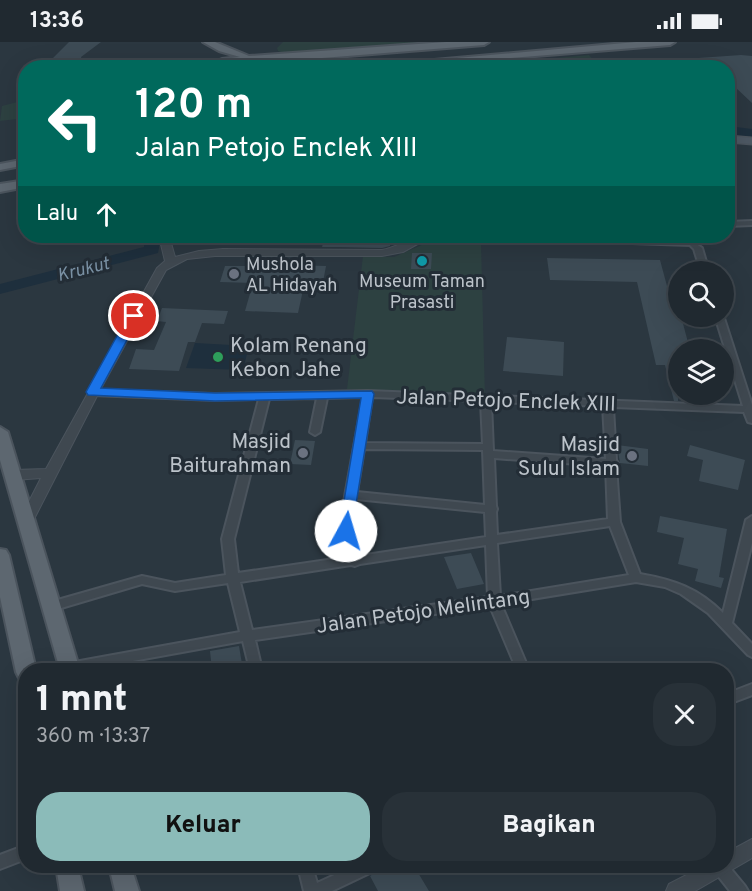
<!DOCTYPE html>
<html lang="id">
<head>
<meta charset="utf-8">
<style>
	:root { --surface:#202930; --page:#283138; --text:#f1f3f6; --muted:#a2a6ab; --line:#3d454c; --accent:#8bbbb9 }
	body { margin:0; font-family:Overpass,sans-serif; background:var(--page); color:var(--text); height:100vh; display:flex; flex-direction:column; font-size:22px; white-space:nowrap }
	* { box-sizing:border-box; margin:0 }
	p { font-size:20px; color:var(--muted) }
	.icon { flex:none; width:33px; height:33px; fill:none; stroke:currentColor; stroke-width:2; stroke-linecap:round; stroke-linejoin:round }
	.map { position:relative; flex:1; overflow:hidden }
	.sheet { position:absolute; left:18px; top:621px; width:716px; height:210px; display:flex; flex-direction:column; background:var(--surface); border-radius:24px; box-shadow:0 6px 24px #0002,0 0 0 2px var(--line) }
	.sheet>* { flex:none }
	.banner { position:absolute; left:18px; top:18px; width:717px; height:183px; border-radius:24px; box-shadow:0 6px 24px #0002,0 0 0 2px var(--line); background:#00695c; color:#fff; overflow:hidden }
	.tools { position:absolute; left:668px; top:219px; display:grid; gap:12px }
	.tools a { display:grid; place-items:center; width:66px; height:66px; border-radius:50%; background:var(--surface); box-shadow:0 6px 24px #0002,0 0 0 2px var(--line); font-size:30px }
	.pin { position:absolute; display:grid; place-items:center; width:51px; height:51px; color:#fff; margin:-26px; border:3px solid #fff; border-radius:50%; box-shadow:0 2px 6px #0007 }
	.me { position:absolute; width:66px; margin:-33px; rotate:6deg; stroke-linejoin:round; filter:drop-shadow(0 0 4px #0008) }
	.turn { display:flex; align-items:center; gap:21px; height:126px; padding:0 18px; font-size:27px }
	.turn .icon { width:78px; height:78px; stroke-width:2.5 }
	.turn b { display:block; font-size:42px; line-height:51px }
	.then { display:flex; align-items:center; height:57px; padding:0 18px; background:#0003; gap:12px; font-size:22px }
	.round { display:grid; place-items:center; flex:none; width:63px; height:63px; border-radius:24px; background:var(--page) }
	.summary { display:flex; align-items:center; justify-content:space-between; height:102px; padding:0 18px }
	h1 { font-size:36px; font-weight:800; line-height:45px }
	.cta { display:flex; gap:12px; margin-top:auto; padding:12px 18px }
	.cta a { flex:1; height:69px; border-radius:24px; background:var(--accent); color:#111; font-size:24px; font-weight:800; line-height:69px; text-align:center }
	.cta a+a { background:var(--page); color:var(--text) }
	.status { display:flex; justify-content:space-between; align-items:center; height:42px; padding:0 30px; background:var(--surface); direction:ltr }
	.status svg { height:16px; fill:currentColor }
	.map>svg:first-child { display:block }
	.green { fill:#2d4141 }
	.water { fill:#1e2f3d }
	.lines { fill:none; stroke-linecap:round; stroke-linejoin:round }
	.river { fill:#1e2f3d; fill-rule:evenodd }
	.building { fill:#3d4b55 }
	.minor-casing { stroke:#4b545d; stroke-width:4 }
	.tertiary-casing { stroke:#4b545d; stroke-width:2 }
	.secondary-casing { stroke:#4b545d; stroke-width:3 }
	.primary-casing { stroke:#4b545d; stroke-width:4 }
	.minor { fill:#3f4850; fill-rule:evenodd }
	.tertiary { fill:#3f4850; fill-rule:evenodd }
	.secondary { fill:#4d5863; fill-rule:evenodd }
	.primary { fill:#5d6770; fill-rule:evenodd }
	.route { fill:#1a73e8; stroke:#114b97; stroke-width:1.5 }
	.culture-dot { fill:#0f9aa8; stroke:#232d36; stroke-width:2 }
	.worship-dot { fill:#6b7280; stroke:#232d36; stroke-width:2 }
	.leisure-dot { fill:#2e9e5b; stroke:#232d36; stroke-width:2 }
	.labels { text-anchor:middle; stroke-width:6; stroke-linejoin:round; paint-order:stroke }
	.far-poi-label { font-size:18px; fill:#bcc3ca; stroke:#232d36; text-anchor:start }
	.far-water-label { font-size:18px; font-style:italic; fill:#7a91a4; stroke:#232d36 }
	.poi-label { font-size:21px; fill:#bcc3ca; stroke:#232d36; text-anchor:end }
	.street-label { font-size:21px; fill:#bcc3ca; stroke:#232d36 }
</style>
</head>
<body>
<div class="status"><b>13:36</b><svg viewBox="0 0 49 12"><path d="M0 12V9h3v3zM5 12V6h3v6zM10 12V3h3v9zM15 12V0h3v12zM26 1h20v11H26zM47 4h2v5h-2z"/></svg></div>
<div class="map">
<svg width="752" height="849" viewBox="0 0 752 849">
	<rect width="100%" height="100%" fill="#2b3740"/>
	<path class="green" d="M283,0H455L288,12L278,9L277,6Z
		M589,13L596,21L543,25L534,18Z
		M25,58V76L0,79L2,64Z
		M431,199L481,201L485,355L347,347L363,214L394,215Z"/>
	<path class="water" d="M195,301L249,304L243,328L186,326Z"/>
	<g class="lines">
		<path class="river" d="M728,84L752,87V95L728,92Z
			M145,194H161L158,211L0,252V242L144,205Z"/>
	</g>
	<path class="building" d="M69,0H101L81,15L83,22L61,25L59,21L49,20Z
		M741,13L752,14V61L734,44H728V26H708L698,16Z
		M325,194L391,195L390,204L382,206L339,205H322Z
		M412,211H432L431,227H411Z
		M547,216L660,218L667,244H673L678,274H681L690,308H678V359H674L665,323H656L637,240L550,238Z
		M255,222L326,224L323,240L305,239L298,271L245,269L253,241L220,240L225,224H255Z
		M162,266L228,269L224,282L202,281L195,300H188L179,329L129,327L136,307L154,308L166,280L157,279Z
		M507,295L564,300L563,334L503,329Z
		M295,398L315,399L311,423L290,422Z
		M617,403L648,407V424L620,421Z
		M690,403L745,418L738,448L699,439L703,418L687,414Z
		M660,474L727,487L719,535L724,536L721,546L695,539L698,527L678,522L684,496L657,490Z
		M471,511L484,542L457,547L444,515Z
		M239,604L243,628H212L210,609Z
		M378,824H414L429,849H378L370,834L376,830Z"/>
	<g class="lines">
		<defs>
			<path id="minor" d="M752,179V183L728,184V180Z
				M434,194H545L692,199L702,206L709,230H701L694,207L690,203L490,196H438Z
				M723,273L752,363V381L748,380L744,370L613,365L616,418L618,421L616,424L620,480L640,532C674,538 698,546 723,571L746,478L752,474V501L732,581L752,602V615L748,613L708,571L681,552L665,545L636,540L501,562L529,628H517L490,564L255,598L262,628H250L243,599L83,628H64L63,626L65,622L69,621L240,590L228,541L175,549L142,542L51,569L47,567L45,564L47,561L142,534L175,541L226,533L222,497L259,357L215,358L93,353L88,350L90,348L215,352L368,349L743,364L715,274ZM363,355L340,482L348,515L238,531L234,497L269,357L317,356L310,390L315,393L320,390L327,356ZM372,355L481,359L483,402L365,401ZM491,360L603,364L606,417L493,409ZM364,407L483,408L485,463L357,450ZM494,416L606,424L608,477L497,493L496,470L497,467L496,464ZM356,457L485,470L486,495L359,514L352,482ZM610,484L629,533L500,554L497,501ZM486,503L488,555L252,588L240,540L351,523L355,524L360,522Z
				M752,642V653L726,663V652Z
				M26,803V817L0,827V813Z
				M726,821L745,844L748,849H730L715,830L713,824H726Z
				M298,824H312L317,841L354,824H376L374,829L332,849H304Z"/>
			<path id="tertiary" d="M159,194H169L175,215L199,209L223,207L382,208C399,205 415,192 432,194L403,210L382,214H215L187,217L166,228L99,350L34,477L27,482L22,480L20,477L41,436L14,438L7,433L14,428L46,427L157,226L165,219Z
				M752,797V816L695,849H666L669,842L704,824H726V811Z"/>
			<path id="secondary" d="M728,94L752,96V102L728,100Z"/>
			<path id="primary" d="M203,0H215L249,14L446,0H489L484,3L198,26L222,17L240,15L219,9Z
				M636,0H675L670,3L390,26H344Z
				M26,117V123L0,128V122Z
				M26,138V145L0,150V142Z
				M0,385L8,390L80,628H60L0,418Z
				M0,507L6,508L9,513L36,628H26V638L19,636L16,630L0,555Z
				M56,824H78L84,849H60Z
				M109,824H131L139,849H115Z"/>
		</defs>
		<use href="#minor" class="minor-casing"/>
		<use href="#tertiary" class="tertiary-casing"/>
		<use href="#secondary" class="secondary-casing"/>
		<use href="#primary" class="primary-casing"/>
		<use href="#minor" class="minor"/>
		<use href="#tertiary" class="tertiary"/>
		<use href="#secondary" class="secondary"/>
		<use href="#primary" class="primary"/>
	</g>
	<path class="route" d="M134,271L140,274L101,346L215,351L372,349L374,352L351,493H341L339,489L361,356L215,359L88,353L86,350L128,274Z"/>
	<circle class="culture-dot" cx="422" cy="219" r="6"/>
	<g class="worship-dot">
		<circle cx="234" cy="232" r="6"/>
		<circle cx="303" cy="411" r="6"/>
		<circle cx="632" cy="414" r="6"/>
	</g>
	<circle class="leisure-dot" cx="218" cy="315" r="6"/>
	<g class="labels">
		<g class="far-poi-label">
			<text x="246" y="228">Mushola<tspan x="246" dy="21">AL Hidayah</tspan></text>
			<text x="422" y="245" text-anchor="middle">Museum Taman<tspan x="422" dy="21">Prasasti</tspan></text>
		</g>
		<g class="far-water-label">
			<text transform="translate(83 227) rotate(-14)" y="6">Krukut</text>
		</g>
		<g class="poi-label">
			<text x="230" y="310" text-anchor="start">Kolam Renang<tspan x="230" dy="24">Kebon Jahe</tspan></text>
			<text x="291" y="406">Masjid<tspan x="291" dy="24">Baiturahman</tspan></text>
			<text x="620" y="409">Masjid<tspan x="620" dy="24">Sulul Islam</tspan></text>
		</g>
		<g class="street-label">
			<text transform="translate(506 358) rotate(2)" y="7">Jalan Petojo Enclek XIII</text>
			<text transform="translate(423 569) rotate(-8)" y="7">Jalan Petojo Melintang</text>
		</g>
	</g>
</svg>
<div class="tools">
<a><svg class="icon" aria-label="search" viewBox="0 0 24 24"><circle cx="10" cy="10" r="6"/><path d="M15 15l6 6"/></svg></a>
<a><svg class="icon" aria-label="layers" viewBox="0 0 24 24"><path d="M12 4l9 5-9 5-9-5zM3 14l9 5 9-5"/></svg></a>
</div>
<div class="pin" style="left:134px;top:274px;background:#d93025"><svg class="icon" aria-label="arrive" viewBox="0 0 24 24"><path d="M6 21V4h12l-3 4 3 4H6"/></svg></div>
<svg class="me" style="left:346px;top:489px" viewBox="-20 -20 40 40"><circle r="19" fill="#fff"/><path d="M0-13L10 11 0 6-10 11z" fill="#1a73e8"/></svg>
<div class="banner">
<div class="turn"><svg class="icon" aria-label="left" viewBox="0 0 24 24"><path d="M17 20v-9H6M10 6l-5 5 5 5"/></svg><div><b>120 m</b>Jalan Petojo Enclek XIII</div></div>
<div class="then">Lalu<svg class="icon" aria-label="ahead" viewBox="0 0 24 24"><path d="M12 20V5M6 11l6-6 6 6"/></svg></div>
</div>
<section class="sheet">
<div class="summary"><div><h1>1 mnt</h1><p>360 m · 13:37</p></div><a class="round"><svg class="icon" aria-label="close" viewBox="0 0 24 24"><path d="M6 6l12 12M18 6L6 18"/></svg></a></div>
<div class="cta"><a>Keluar</a><a>Bagikan</a></div>
</section>
</div>
</body>
</html>
